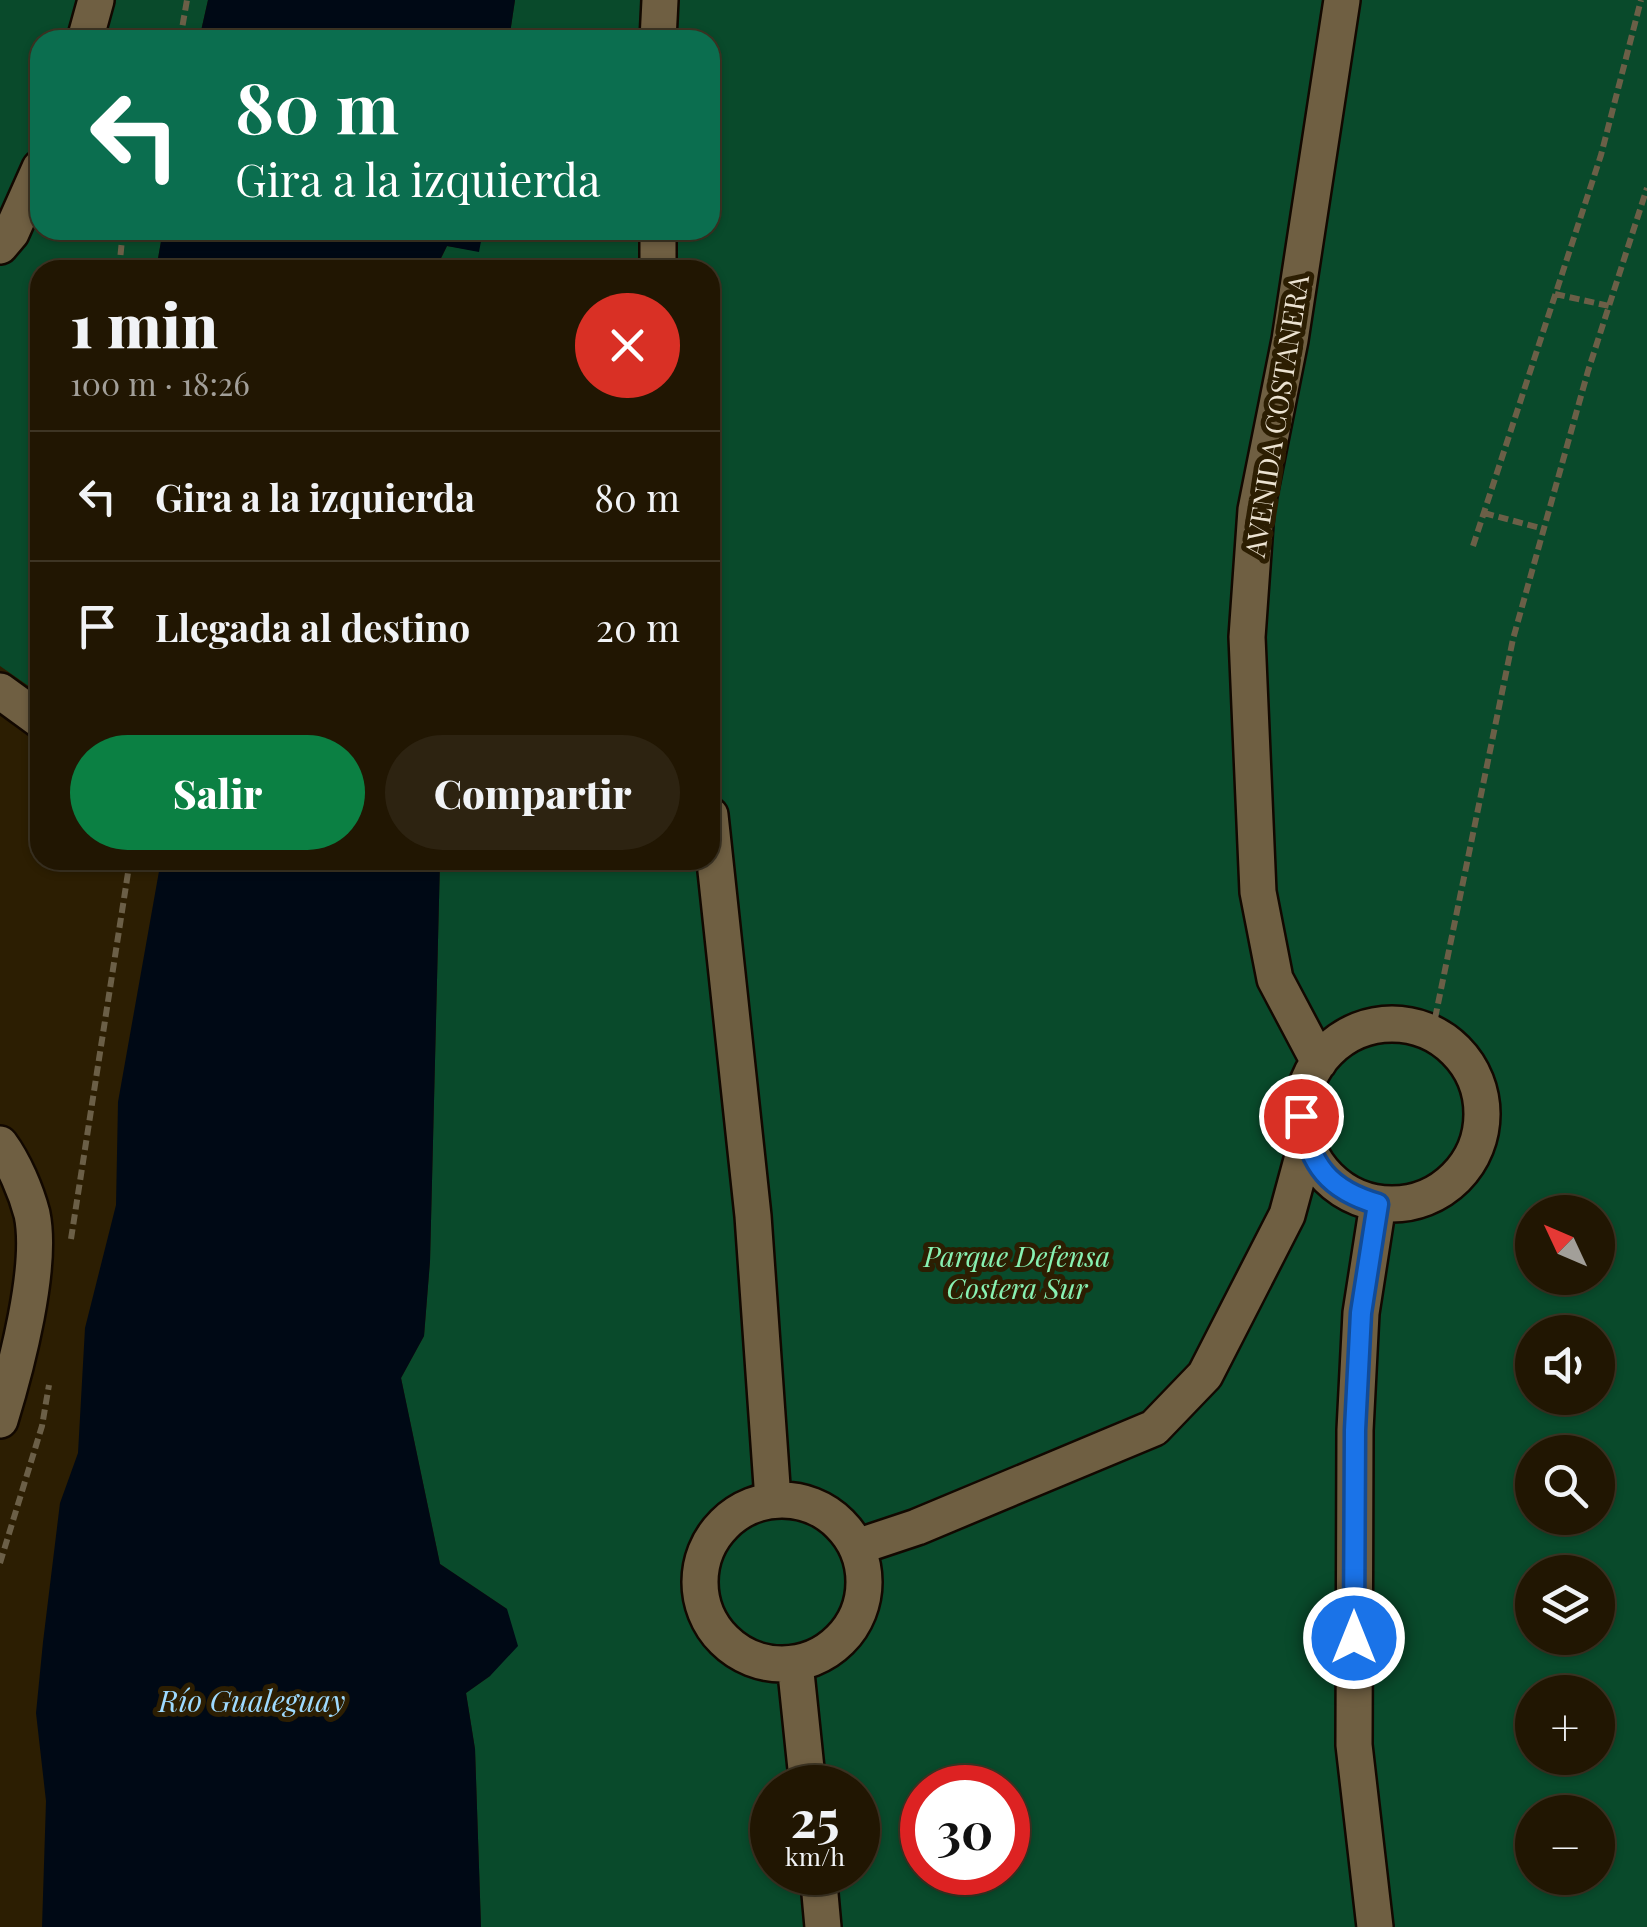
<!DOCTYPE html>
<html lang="es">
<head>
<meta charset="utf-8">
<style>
	:root { --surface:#211602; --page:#2d2311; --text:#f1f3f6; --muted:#a29f99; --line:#3e3524; --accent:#0b8043 }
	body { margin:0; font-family:"Playfair Display",serif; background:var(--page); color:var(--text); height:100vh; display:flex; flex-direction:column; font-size:38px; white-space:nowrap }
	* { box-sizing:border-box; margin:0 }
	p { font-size:32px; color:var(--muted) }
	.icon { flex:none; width:55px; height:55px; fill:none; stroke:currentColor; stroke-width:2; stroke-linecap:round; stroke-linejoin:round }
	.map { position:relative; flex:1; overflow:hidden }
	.side { position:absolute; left:30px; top:260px; width:690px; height:610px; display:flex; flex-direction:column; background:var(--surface); border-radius:30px; box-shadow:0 2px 8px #0004,0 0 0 2px var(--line) }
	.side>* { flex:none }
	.guide { position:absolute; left:30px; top:30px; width:690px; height:210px; border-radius:30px; box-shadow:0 2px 8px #0004,0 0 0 2px var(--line); background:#0b6e4f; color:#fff; overflow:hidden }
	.needle { width:65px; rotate:314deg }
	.buttons { position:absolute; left:1515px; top:1195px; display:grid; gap:20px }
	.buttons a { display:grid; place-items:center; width:100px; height:100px; border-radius:50%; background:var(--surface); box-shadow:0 2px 8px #0004,0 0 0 2px var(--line); font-size:50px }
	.speed { position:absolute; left:750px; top:1765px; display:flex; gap:20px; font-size:50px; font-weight:700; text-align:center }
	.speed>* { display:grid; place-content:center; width:130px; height:130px; border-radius:50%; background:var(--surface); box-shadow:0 2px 8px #0004,0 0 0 2px var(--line); line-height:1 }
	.speed small { font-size:25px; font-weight:400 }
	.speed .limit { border:15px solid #d22; background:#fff; color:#111 }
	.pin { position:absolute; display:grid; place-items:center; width:85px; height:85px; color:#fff; margin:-42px; border:5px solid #fff; border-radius:50%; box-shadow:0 2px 10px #0007 }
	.me { position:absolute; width:110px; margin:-55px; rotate:0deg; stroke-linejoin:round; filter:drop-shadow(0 0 8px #0008) }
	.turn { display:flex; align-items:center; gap:35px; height:210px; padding:0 40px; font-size:45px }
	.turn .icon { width:130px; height:130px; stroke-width:2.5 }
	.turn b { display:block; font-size:70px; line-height:85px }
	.round { display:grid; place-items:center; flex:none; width:105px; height:105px; border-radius:52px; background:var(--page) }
	.overview { display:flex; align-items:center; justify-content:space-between; height:170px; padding:0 40px }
	h1 { font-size:60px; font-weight:800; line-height:75px }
	.cta { display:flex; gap:20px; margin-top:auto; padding:20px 40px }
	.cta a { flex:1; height:115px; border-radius:60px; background:var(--accent); color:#fff; font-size:40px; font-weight:800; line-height:115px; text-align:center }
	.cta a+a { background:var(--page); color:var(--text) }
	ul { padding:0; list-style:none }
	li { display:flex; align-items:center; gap:30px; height:130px; padding:0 40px; border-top:2px solid var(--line) }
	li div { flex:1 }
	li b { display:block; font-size:38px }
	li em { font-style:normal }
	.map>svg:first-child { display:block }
	.green { fill:#094a2b; fill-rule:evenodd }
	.water { fill:#000915 }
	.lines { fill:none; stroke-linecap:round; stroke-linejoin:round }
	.minor-casing { stroke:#120800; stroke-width:40 }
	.path { stroke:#6b5f47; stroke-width:6; stroke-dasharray:10 5; stroke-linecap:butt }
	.minor { stroke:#6f5f42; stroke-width:35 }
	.route-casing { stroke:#114b97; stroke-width:25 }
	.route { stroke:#1a73e8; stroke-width:18 }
	.labels { text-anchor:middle; stroke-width:10; stroke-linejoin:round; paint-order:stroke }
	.street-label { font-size:28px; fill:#ece3d2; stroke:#2c1e02 }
	.park-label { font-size:28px; font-style:italic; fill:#88f2b3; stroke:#2c1e02 }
	.water-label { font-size:30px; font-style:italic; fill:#9edaff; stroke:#2c1e02 }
</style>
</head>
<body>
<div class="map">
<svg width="1647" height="1927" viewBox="0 0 1647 1927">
	<rect width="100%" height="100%" fill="#2c1e02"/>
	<path class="green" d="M0,0H208L199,40H40V230H163L156,270H40V694L0,666Z
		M515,0H1647V1927H481L475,1749L466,1693L490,1676L507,1609L440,1564L401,1378L424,1336L430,1261L440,860H710V270L436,269L447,246L478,251L483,230H710V40H509ZM1532,1212H1598V1278H1532ZM1532,1332H1598V1398H1532ZM1532,1452H1598V1518H1532ZM1532,1572H1598V1638H1532ZM1532,1692H1598V1758H1532ZM772,1788H858V1872H772ZM922,1788H1008V1872H922ZM1532,1812H1598V1878H1532Z"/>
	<path class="water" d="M208,0H515L509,40H199Z
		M163,230H483L479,252L447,246L436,268L440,270H156Z
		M161,860H440L430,1261L424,1336L401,1378L440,1564L507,1609L518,1646L490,1676L466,1693L475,1749L481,1927H42L46,1801L36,1713L43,1642L60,1503L78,1453L85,1328L116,1205L118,1102Z"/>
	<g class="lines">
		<defs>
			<path id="minor" d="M85,40L96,0
				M658,40L660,0
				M658,230V270
				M0,246L11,233L40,168
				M0,691L40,720
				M710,815L753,1216L773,1500
				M1302 1114a90 90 0 1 1 180 0a90 90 0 1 1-180 0Z
				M1319,1062L1275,979L1258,892L1247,637L1256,510L1290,340L1342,0
				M0,1144C14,1163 26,1191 32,1214C43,1267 16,1368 0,1420
				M700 1582a82 82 0 1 1 164 0a82 82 0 1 1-164 0Z
				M857,1547L917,1527L1154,1428L1205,1375L1287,1215L1306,1145
				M795,1663L808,1788
				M818,1872L823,1927
				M1375,1927L1354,1745L1355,1430L1361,1313L1378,1204"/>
		</defs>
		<use href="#minor" class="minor-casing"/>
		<path class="path" d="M180,40L187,0
			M119,270L123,230
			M1555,294L1609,306
			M1484,513L1544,529
			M1473,546L1601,155L1641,0
			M1432,1033L1513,639L1588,371L1647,188
			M71,1239L130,860
			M0,1563L42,1426L49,1385"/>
		<use href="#minor" class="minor"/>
	</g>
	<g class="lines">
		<defs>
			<path id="route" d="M1301,1116C1310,1165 1329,1190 1378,1204L1361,1313L1355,1430L1354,1638"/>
		</defs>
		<use href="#route" class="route-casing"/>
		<use href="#route" class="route"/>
	</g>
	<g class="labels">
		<g class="street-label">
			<text transform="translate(1277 416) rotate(-81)" y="10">AVENIDA COSTANERA</text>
		</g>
		<g class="park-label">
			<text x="1017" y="1267">Parque Defensa<tspan x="1017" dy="32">Costera Sur</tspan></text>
		</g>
		<g class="water-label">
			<text x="252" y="1712">Río Gualeguay</text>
		</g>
	</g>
</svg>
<div class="buttons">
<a><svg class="needle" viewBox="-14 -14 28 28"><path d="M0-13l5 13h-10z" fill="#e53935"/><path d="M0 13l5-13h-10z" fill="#a29f99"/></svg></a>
<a><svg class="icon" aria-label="sound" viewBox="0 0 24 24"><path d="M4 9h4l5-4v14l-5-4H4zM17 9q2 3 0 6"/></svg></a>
<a><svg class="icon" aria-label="search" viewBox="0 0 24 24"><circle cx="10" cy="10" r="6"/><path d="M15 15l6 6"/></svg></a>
<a><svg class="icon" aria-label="layers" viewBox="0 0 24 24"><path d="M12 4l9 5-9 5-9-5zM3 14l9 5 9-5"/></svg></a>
<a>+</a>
<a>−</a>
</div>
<div class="speed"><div>25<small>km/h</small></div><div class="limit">30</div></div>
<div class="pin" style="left:1301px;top:1116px;background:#d93025"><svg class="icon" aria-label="arrive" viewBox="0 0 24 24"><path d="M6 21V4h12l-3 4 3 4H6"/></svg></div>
<svg class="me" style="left:1354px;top:1638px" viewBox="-20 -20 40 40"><circle r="17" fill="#1a73e8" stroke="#fff" stroke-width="3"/><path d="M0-11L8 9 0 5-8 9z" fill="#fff"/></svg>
<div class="guide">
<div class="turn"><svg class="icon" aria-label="left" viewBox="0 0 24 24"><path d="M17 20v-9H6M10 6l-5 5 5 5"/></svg><div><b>80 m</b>Gira a la izquierda</div></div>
</div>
<section class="side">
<div class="overview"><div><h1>1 min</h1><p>100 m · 18:26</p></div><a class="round" style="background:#d93025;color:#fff"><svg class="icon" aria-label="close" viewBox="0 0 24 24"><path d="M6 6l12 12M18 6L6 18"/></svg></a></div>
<ul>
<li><svg class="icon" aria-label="left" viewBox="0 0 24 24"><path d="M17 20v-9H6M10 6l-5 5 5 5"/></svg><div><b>Gira a la izquierda</b></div><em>80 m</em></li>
<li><svg class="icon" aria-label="arrive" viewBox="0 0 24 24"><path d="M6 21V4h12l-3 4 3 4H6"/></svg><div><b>Llegada al destino</b></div><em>20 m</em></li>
</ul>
<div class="cta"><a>Salir</a><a>Compartir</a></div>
</section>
</div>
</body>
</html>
